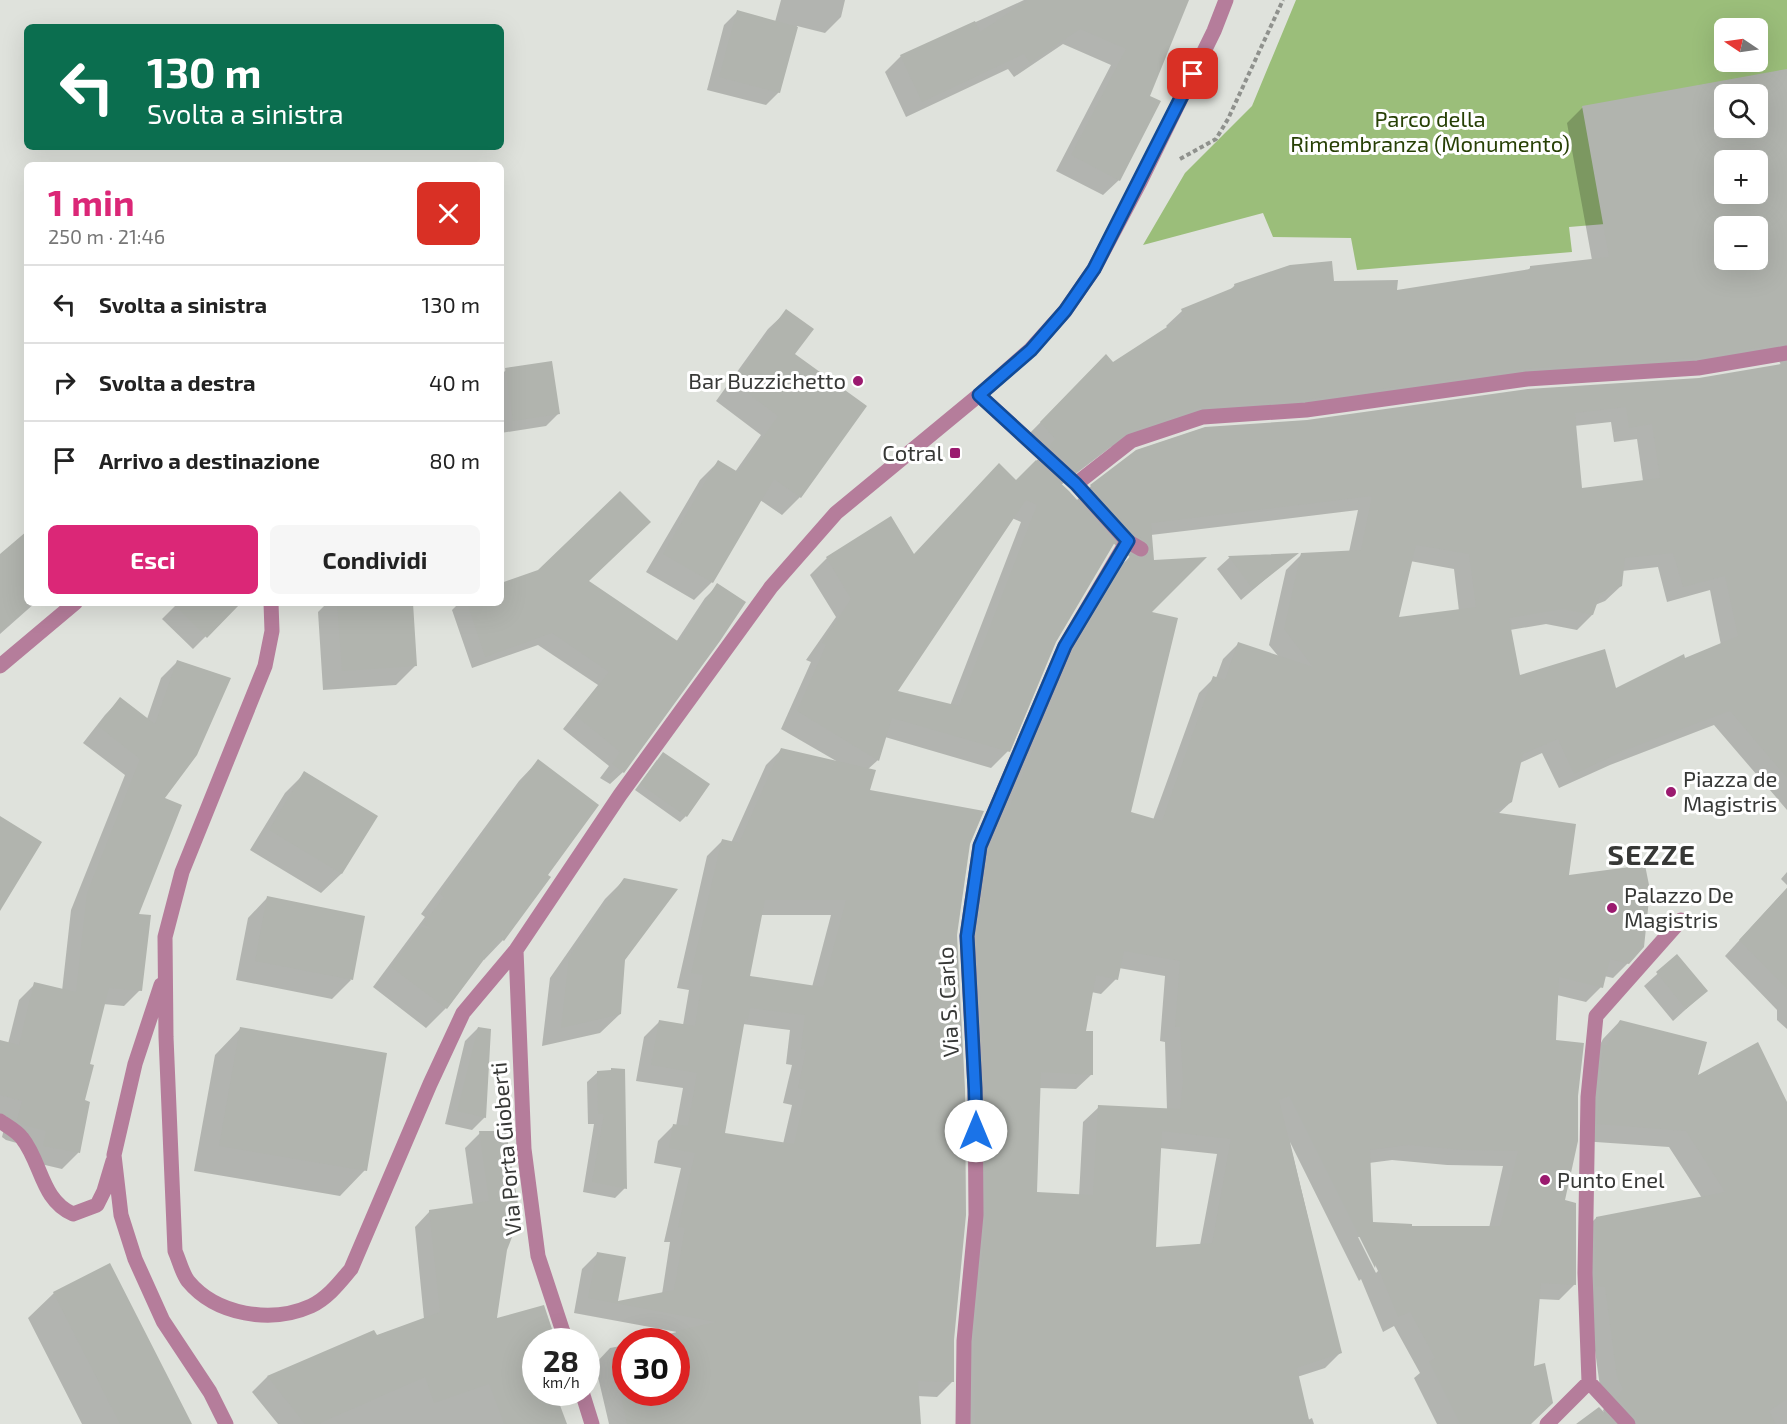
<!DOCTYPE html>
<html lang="it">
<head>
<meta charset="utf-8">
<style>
	:root { --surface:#fff; --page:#f6f6f6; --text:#222; --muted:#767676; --line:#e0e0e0; --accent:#db2777 }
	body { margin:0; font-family:"Exo 2",sans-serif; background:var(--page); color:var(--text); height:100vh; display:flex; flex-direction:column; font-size:22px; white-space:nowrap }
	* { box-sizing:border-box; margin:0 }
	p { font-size:20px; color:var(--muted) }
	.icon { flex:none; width:33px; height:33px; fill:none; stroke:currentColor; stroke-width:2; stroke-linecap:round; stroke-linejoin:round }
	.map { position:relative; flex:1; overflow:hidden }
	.sheet { position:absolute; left:24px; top:162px; width:480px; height:444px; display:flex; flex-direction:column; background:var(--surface); border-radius:9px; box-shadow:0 6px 24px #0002 }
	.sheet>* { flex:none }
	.hud { position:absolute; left:24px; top:24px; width:480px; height:126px; border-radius:9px; box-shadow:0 6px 24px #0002; background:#0b6e4f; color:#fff; overflow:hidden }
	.needle { width:39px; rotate:283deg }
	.controls { position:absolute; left:1714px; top:18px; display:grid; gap:12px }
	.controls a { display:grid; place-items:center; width:54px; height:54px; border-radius:9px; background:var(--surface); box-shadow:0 6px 24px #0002; font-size:30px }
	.speed { position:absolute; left:522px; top:1328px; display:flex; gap:12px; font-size:30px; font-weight:700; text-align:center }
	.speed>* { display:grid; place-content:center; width:78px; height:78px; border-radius:50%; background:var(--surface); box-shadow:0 6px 24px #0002; line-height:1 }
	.speed small { font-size:15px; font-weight:400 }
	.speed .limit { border:9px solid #d22; background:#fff; color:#111 }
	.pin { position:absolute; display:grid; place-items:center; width:51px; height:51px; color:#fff; margin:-26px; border-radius:12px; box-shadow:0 3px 9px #0006 }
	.me { position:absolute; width:66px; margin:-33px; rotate:0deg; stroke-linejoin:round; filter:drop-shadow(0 0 4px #0008) }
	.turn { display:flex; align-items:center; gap:21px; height:126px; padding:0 24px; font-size:27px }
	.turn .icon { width:78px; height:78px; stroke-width:2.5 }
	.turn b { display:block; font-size:42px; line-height:51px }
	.round { display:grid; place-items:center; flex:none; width:63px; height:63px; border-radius:9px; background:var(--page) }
	.headline { display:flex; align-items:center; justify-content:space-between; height:102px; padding:0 24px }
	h1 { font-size:36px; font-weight:700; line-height:45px; color:var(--accent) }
	.button { display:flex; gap:12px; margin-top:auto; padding:12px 24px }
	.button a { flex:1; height:69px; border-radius:9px; background:var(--accent); color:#fff; font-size:24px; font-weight:700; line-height:69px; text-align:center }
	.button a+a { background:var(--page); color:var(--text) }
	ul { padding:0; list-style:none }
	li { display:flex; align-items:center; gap:18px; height:78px; padding:0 24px; border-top:2px solid var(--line) }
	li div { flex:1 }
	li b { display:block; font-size:22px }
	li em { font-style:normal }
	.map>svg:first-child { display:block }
	.green { fill:#9bbe7a; fill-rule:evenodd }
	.shadow { fill:#0003; fill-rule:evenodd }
	.building { fill:#b1b4ae; fill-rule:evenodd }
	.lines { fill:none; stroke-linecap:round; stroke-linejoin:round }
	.path { stroke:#8f918d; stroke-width:4; stroke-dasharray:4.5 3; stroke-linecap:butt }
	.minor { stroke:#b57d9b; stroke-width:15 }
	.route-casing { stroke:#114b97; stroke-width:15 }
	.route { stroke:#1a73e8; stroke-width:10 }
	.poi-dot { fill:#9b1a6f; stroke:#fff; stroke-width:2 }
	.labels { text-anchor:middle; stroke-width:6; stroke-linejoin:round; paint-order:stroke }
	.park-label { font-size:22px; fill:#274005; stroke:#fff }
	.poi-label { font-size:22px; fill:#373836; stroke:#fff; text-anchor:start }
	.street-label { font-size:22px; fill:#373836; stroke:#fff }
	.district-label { font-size:28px; font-weight:bold; letter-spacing:1.5px; fill:#373836; stroke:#fff }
</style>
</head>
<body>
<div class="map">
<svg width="1787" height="1424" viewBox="0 0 1787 1424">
	<rect width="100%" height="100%" fill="#dfe2dc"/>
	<path class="green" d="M1296,0H1787V209L1569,227L1572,252L1357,270L1351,238L1273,237L1263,213L1143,245L1185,173L1252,106ZM1725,28H1758V62H1725ZM1725,94H1758V128H1725ZM1725,160H1758V194H1725Z"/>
	<path class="shadow" d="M781,0H845L841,17L825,33L797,26L779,92L766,105L707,90L724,25L737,12L775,22Z
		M1024,0H1187L1148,96L1119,180L1103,195L1056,171L1111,65L1063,44L1014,77L1008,69L906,117L885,72L901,56Z
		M1787,70V810L1714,725L1610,765L1559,788L1542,753L1520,763L1511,802L1498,814L1567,876L1628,963L1613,978L1604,976L1601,987L1586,1002L1557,995L1554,1041L1563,1201L1574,1285L1559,1300L1538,1299L1530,1424H1437L1414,1378L1420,1373L1394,1326L1383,1332L1361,1279L1359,1281L1290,1142L1340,1353L1325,1368L1297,1377L1308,1420L1312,1418L1314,1424H960L971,1231L975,865L1059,667L1115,571L1130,557L1113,543L1055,641L1008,751L991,768L885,737L878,760L867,770L868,791L969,844L956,935L952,1382L937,1397L917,1396L919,1424H609L595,1364L610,1348L626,1345V1392H676V1341H641L677,1332L574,1313L582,1269L597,1254L616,1303L662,1294L670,1242H664L681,1168L654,1163L658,1141L674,1125L676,1126L683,1088L636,1081L644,1037L660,1021L683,1025L689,990L677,988L707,856L722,841L731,843L766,765L781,750L838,762L781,729L811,662L806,660L836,617L810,575L827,558L913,556L1016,482L1041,456L1025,438L1106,356L1113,363L1168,328L1166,326L1182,311L1229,291L1235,285L1332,283L1395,292L1527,271L1531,267L1592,260L1567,123L1582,108ZM1725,94H1758V128H1725ZM1725,160H1758V194H1725ZM1725,226H1758V260H1725ZM1779,361L1781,365L1700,379L1307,421L1136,451L1091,486L1076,501L1061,485L1111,447L1185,422L1510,384ZM1611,422L1614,442L1637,439L1643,481L1581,490L1574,426ZM1358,510L1349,552L1302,554L1286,570L1269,645L1279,657L1238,644L1223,659L1216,678H1214L1199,693L1153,820L1129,813L1149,613L1153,562L1151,535ZM1012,518L1021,522L950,706L896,692ZM1410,561L1454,569L1459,611L1397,619ZM1658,567L1667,602L1710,590L1721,645L1616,690L1519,677L1510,630L1546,624L1577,630L1592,615L1595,605L1605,601L1621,586L1622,571ZM760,915H831L812,987L748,978ZM1119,968L1165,976L1160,1041L1165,1042L1167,1110L1099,1107L1083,1122L1079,1196L1035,1193L1039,1088L1076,1089L1092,1074L1084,1032L1091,992L1101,994L1116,979ZM743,1024L790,1030L786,1064L792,1065L783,1103L792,1105L783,1144L724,1134ZM1160,1148L1217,1154L1200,1245L1154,1249ZM1392,1160L1447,1165L1503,1166L1489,1228H1411L1372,1224L1369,1163ZM1358,1237H1362L1378,1271L1376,1273Z
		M787,311L793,355L800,497L782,515L760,500L712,582L694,600L646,572L700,480L718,462L735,472L761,435L716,401L768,329Z
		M506,370L559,413L546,426L501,433V375Z
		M27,532V603H35L0,634V555Z
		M1295,554L1241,600L1217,569L1229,558Z
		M587,582L676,642L705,598L718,585L623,772L610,784L600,778L609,766L563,729L598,685L538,645L472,668L452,610L459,603H501V585Z
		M178,603H234L237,605L193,649L162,619Z
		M327,603H411L416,665L396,685L323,690L318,612Z
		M177,662L162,799L136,915L140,990L124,1006L103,1004L89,1065L83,1101L78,1153L62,1169L28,1161L31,1147L6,1140L2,1137L7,1117L0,1115V1046L8,1044L19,1000L35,984L62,991L71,910L125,775L83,743L105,715L120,699L147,719L161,678Z
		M657,760L686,816L680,822L635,790Z
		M538,761L546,875L549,877L503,940L484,960L483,959L446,1008L426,1028L373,987L425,917L421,914L519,781Z
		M305,773L375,817L341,874L321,893L250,850L285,793Z
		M1787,872V885L1781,879Z
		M625,879L620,1014L600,1033L542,1046L550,978L605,899Z
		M1787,888V1029L1777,1020V1010L1725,956Z
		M267,898L351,980L332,999L236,980L248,918Z
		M1677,956L1706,991L1673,1021L1644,986Z
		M1620,1021L1696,1078L1787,1106V1424H1578L1604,1414L1603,1410L1606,1407L1601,1394L1579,1235L1596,1218L1702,1198L1669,1147L1581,1141L1594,1056L1603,1039Z
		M478,1028L485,1117L472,1130L445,1124L465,1041Z
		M240,1029L365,1170L340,1196L194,1171L215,1055Z
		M598,1072L625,1188L615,1198L583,1192L594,1124H588L587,1082Z
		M480,1133L505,1250L496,1321L554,1341H536V1392H553L565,1424H278L252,1392L267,1377L374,1332L376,1336L424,1319L415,1227L430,1211L473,1205L465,1148Z
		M54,1293L191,1424H82L28,1318Z"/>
	<path class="building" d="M1027,0H1189L1150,96L1161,101L1120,181L1071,155L1126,49L1080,29L1030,63L1024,54L922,102L900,55L975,21L980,32Z
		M737,10L798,27L780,93L719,77Z
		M1787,69V343L1697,358L1526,369L1305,400L1202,407L1128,432L1077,471L1049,446L1055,439L1040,422L1106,354L1113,362L1184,316L1181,309L1235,287L1234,284L1290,265L1332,261L1334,281L1398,280L1397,290L1530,269V266L1609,257L1582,106ZM1725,94H1758V128H1725ZM1725,160H1758V194H1725ZM1725,226H1758V260H1725Z
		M786,309L814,329L795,354L867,406L801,498L774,479L713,583L663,554L718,460L738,472L778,416L733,382Z
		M552,361L560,414L513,421L505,368Z
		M1787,363V778L1730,711L1626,750L1574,774L1558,739L1523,754L1512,802L1492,812L1576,824L1569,875L1645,865L1650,890L1644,947L1629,964L1610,959L1603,988L1559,977L1556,1040L1584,1043L1578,1096V1141L1565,1200L1576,1203V1285L1541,1283L1534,1366L1545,1363L1553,1403L1531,1424H1460L1429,1362L1435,1358L1410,1312L1398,1317L1376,1263L1375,1268L1289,1096L1279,1100L1342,1353L1297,1368L1310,1424H975L974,1342L986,1215L985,1089L977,936L989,849L1004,814L1006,815L1074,650L1131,554L1142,559L1149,554L1151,550L1149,544L1133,533L1090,485L1136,450L1205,427L1307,420L1528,389L1699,378ZM1626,407L1629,428L1652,424L1660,478L1582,488L1575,413ZM1372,496L1361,550L1301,553L1284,629L1313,667L1238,642L1225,680L1213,676L1162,821L1131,812L1178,618L1152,612L1207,557L1154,560L1151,523ZM1416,545L1469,554L1476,607L1399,617ZM1673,553L1683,587L1725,576L1738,636L1685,658L1684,654L1616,688L1605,649L1520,675L1509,618L1563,609L1593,615L1600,595L1622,586L1625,558ZM1124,951L1180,961L1175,1027H1180L1183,1080L1180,1109L1098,1105L1093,1195L1037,1192L1041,1072L1093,1075V1031H1086L1096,975L1118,980ZM1162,1131L1231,1139L1212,1243L1156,1247ZM1408,1145L1464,1150L1518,1151L1500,1226H1412V1224L1373,1222L1370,1150Z
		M1036,460L1069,491L1115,542L1056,642L1010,752L892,718L879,761L797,711L826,645L822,643L851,599L826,557L891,516L914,554L999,463L1016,480ZM1026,500L1037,505L959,706L898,691Z
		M620,491L651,522L589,581L679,642L717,583L746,602L720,641L624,773L612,764L620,752L575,715L609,672L552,633L485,657L467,603H501V583L538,570Z
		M27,531V609L0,632V554Z
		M1299,553L1253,589L1228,556Z
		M172,603H241L207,638Z
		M337,603H413L417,666L342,671Z
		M177,660L231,678L197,755L165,798L182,805L139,914L151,915L142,991L109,988L90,1064L94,1065L85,1100L90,1102L80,1153L43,1146L46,1131L22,1125L17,1120L22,1101L0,1095V1040L19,1045L34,982L76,992L87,893L140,759L98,726L120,697L155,724Z
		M781,748L876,770L870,790L984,811L970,844L957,935L965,1089L966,1215L954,1340V1382L918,1381L921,1424H627L620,1392H676V1331L716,1322L588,1298L597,1252L626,1257L618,1301L674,1290L685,1228L678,1227L695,1153L669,1148L673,1124L688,1126L697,1073L651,1065L659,1020L695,1026L703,975L691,973L722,839L739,843ZM765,900H846L823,987L750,976ZM750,1008L805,1015L801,1049L806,1050L798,1088L806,1090L794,1144L725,1133L745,1019L748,1020Z
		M663,752L710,784L687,817L640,784Z
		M538,759L599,805L548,875L551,877L504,941L500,938L447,1009L391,967L422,927L431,929L423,924L444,897L440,894Z
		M304,771L378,816L342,874L269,830Z
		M0,816L42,842L0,911Z
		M624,878L678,889L625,960L621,1014L561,1028L569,957Z
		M1787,888V989L1739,940Z
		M267,896L365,916L353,980L255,961Z
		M1677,954L1708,991L1686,1009L1656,972Z
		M1620,1020L1707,1042L1698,1075L1758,1042L1787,1102V1399L1769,1411L1776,1424H1638L1635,1417L1616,1397L1620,1395V1392L1623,1389L1617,1377L1605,1287L1595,1286L1596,1217L1725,1192L1686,1131L1597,1124L1603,1045H1607Z
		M240,1027L387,1053L367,1171L219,1146Z
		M478,1027L491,1029L486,1118L457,1111Z
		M611,1068L625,1069L627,1189L592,1182L604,1114H598L597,1071L611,1070Z
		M479,1131H506L520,1216L507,1250L497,1318L544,1305L556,1341H536V1392H555L567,1424H504L489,1384L434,1403L425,1377L318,1424H305L267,1376L374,1330L377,1335L440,1312L429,1210L489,1201Z
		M110,1263L192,1424H120L53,1292Z
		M1599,1407L1615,1424H1576Z"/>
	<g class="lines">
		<path class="path" d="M1180,159L1216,139L1228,119L1283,0"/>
		<path class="minor" d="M979,395L1076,484L1127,541L1141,549
			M1076,484L1131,441L1203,417L1306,410L1527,379L1698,368L1787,353
			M271,603L272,631L265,666L182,872L165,937L166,1037L175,1251C179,1260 182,1273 188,1281C216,1315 271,1324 311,1306C328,1298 340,1282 351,1269L430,1084L463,1013L516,950L620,795L771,587L836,513L979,395L1031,349L1065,311L1094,269L1140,182L1214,31L1226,0
			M0,666L75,603
			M516,950L524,1149L538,1256L566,1341
			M161,985L135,1064L114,1155L121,1215L135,1259L163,1321L210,1392L226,1424
			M0,1121C7,1126 17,1131 22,1138C42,1163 41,1200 73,1214L97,1205L104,1191L113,1161
			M582,1392L592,1424
			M963,1424L964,1341L976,1215L975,1089L967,936L980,846L1065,646L1127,541
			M1547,1424L1589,1382
			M1628,1424L1589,1382L1585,1273L1588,1097L1596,1016L1681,920"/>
	</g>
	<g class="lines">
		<defs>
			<path id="route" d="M976,1131L975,1089L967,936L980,846L1065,646L1128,541L1076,484L979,395L1031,350L1065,311L1094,269L1193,74"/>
		</defs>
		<use href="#route" class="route-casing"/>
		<use href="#route" class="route"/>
	</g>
	<g class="poi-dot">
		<circle cx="858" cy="381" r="6"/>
		<rect x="949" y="447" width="12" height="12" rx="3"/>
		<circle cx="1671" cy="792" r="6"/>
		<circle cx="1612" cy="908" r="6"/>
		<circle cx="1545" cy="1180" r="6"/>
	</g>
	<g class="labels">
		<g class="park-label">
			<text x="1430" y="127">Parco della<tspan x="1430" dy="25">Rimembranza (Monumento)</tspan></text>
		</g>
		<g class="poi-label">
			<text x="846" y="389" text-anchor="end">Bar Buzzichetto</text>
			<text x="943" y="461" text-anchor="end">Cotral</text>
			<text x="1683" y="787">Piazza de<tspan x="1683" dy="25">Magistris</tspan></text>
			<text x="1624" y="903">Palazzo De<tspan x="1624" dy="25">Magistris</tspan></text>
			<text x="1557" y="1188">Punto Enel</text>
		</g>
		<g class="street-label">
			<text transform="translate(948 1002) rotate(-93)" y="8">Via S. Carlo</text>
			<text transform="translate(506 1149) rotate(-95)" y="8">Via Porta Gioberti</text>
		</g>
		<g class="district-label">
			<text x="1652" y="865">SEZZE</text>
		</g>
	</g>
</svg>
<div class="controls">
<a><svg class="needle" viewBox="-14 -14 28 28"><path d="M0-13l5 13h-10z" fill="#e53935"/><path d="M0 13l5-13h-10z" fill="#767676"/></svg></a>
<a><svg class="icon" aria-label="search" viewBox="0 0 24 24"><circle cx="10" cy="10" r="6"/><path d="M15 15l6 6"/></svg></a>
<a>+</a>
<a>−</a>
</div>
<div class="speed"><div>28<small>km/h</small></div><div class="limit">30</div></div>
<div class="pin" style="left:1193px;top:74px;background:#d93025"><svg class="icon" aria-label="arrive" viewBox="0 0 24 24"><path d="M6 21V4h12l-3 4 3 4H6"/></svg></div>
<svg class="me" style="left:976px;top:1131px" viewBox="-20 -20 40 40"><circle r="19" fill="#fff"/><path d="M0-13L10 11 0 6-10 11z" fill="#1a73e8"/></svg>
<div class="hud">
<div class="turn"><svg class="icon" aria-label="left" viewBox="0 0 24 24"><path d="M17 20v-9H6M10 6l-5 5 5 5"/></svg><div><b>130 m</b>Svolta a sinistra</div></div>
</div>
<section class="sheet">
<div class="headline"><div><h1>1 min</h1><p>250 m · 21:46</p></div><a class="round" style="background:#d93025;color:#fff"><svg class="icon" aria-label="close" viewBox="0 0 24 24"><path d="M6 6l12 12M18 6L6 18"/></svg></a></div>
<ul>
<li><svg class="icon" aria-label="left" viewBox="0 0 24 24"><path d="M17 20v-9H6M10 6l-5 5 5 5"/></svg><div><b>Svolta a sinistra</b></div><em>130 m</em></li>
<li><svg class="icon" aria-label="right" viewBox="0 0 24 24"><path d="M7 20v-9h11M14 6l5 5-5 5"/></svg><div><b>Svolta a destra</b></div><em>40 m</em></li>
<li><svg class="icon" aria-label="arrive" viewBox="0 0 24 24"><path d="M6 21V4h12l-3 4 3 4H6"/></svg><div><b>Arrivo a destinazione</b></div><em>80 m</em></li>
</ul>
<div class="button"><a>Esci</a><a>Condividi</a></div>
</section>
</div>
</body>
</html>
